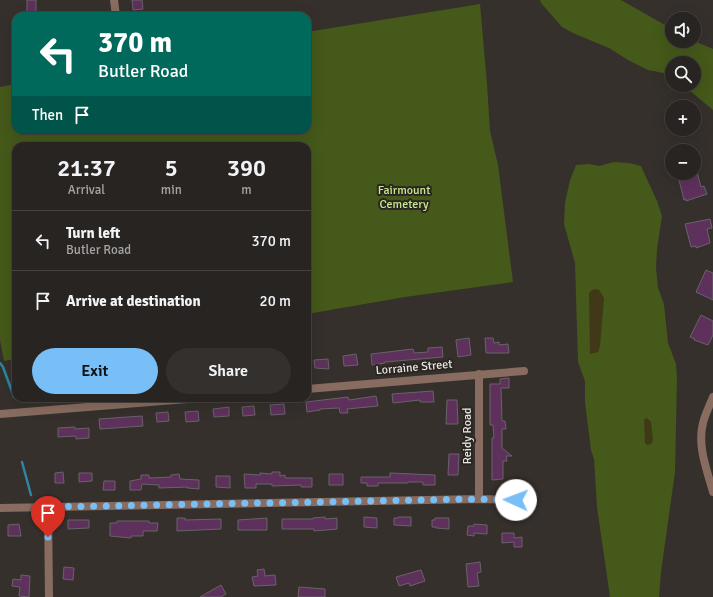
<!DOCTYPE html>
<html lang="en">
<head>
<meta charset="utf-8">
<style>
	:root { --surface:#282421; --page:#34302e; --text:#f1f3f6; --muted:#a5a4a5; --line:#44413f; --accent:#78bff8 }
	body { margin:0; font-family:Signika,sans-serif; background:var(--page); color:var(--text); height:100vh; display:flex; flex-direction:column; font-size:15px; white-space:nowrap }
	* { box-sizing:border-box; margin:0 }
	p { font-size:13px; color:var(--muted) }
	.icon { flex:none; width:22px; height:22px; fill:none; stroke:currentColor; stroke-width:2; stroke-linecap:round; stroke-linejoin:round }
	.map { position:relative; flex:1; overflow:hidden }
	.drawer { position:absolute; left:12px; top:142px; width:299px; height:260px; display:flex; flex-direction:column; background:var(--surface); border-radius:12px; box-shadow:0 4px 16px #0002,0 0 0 1px var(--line) }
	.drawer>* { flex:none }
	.top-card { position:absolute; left:12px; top:12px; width:299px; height:122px; border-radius:12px; box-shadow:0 4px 16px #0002,0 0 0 1px var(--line); background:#00695c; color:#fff; overflow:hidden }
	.controls { position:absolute; left:665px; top:12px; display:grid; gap:8px }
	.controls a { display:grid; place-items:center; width:36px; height:36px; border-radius:50%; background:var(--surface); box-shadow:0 4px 16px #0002,0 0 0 1px var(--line); font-size:20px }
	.pin { position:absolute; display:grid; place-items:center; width:34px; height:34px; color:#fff; margin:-41px -17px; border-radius:50% 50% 50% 0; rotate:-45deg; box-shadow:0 0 4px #0007 }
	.pin .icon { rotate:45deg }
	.me { position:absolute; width:44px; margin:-22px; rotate:272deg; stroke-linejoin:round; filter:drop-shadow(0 0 3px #0008) }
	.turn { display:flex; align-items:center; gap:14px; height:84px; padding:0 20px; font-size:18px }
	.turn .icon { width:52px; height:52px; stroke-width:2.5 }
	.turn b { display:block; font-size:28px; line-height:34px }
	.then { display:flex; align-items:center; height:38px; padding:0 20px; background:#0003; gap:8px; font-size:15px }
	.eta { display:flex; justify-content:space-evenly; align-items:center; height:68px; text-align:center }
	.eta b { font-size:24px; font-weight:600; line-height:28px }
	.action { display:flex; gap:8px; margin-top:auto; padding:8px 20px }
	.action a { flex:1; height:46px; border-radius:24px; background:var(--accent); color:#111; font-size:16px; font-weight:600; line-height:46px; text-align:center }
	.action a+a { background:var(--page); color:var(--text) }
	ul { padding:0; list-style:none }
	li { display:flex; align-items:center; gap:12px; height:60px; padding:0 20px; border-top:1px solid var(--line) }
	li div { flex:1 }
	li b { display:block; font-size:15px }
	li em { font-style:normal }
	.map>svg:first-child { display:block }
	.green { fill:#45591a }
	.sand { fill:#413818 }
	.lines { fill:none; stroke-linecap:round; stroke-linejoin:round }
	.stream { stroke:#2c86a1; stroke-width:2.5 }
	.building { fill:#5e315d; stroke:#686368 }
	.minor { stroke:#886c5f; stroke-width:8 }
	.route { stroke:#78bff8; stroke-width:7; stroke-dasharray:0 12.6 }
	.labels { text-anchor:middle; stroke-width:4; stroke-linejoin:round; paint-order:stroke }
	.park-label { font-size:12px; fill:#c8e98e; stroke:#2b2622 }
	.street-label { font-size:12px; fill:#eae6e4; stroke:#2b2622 }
</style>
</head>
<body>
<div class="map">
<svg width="713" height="597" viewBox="0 0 713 597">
	<rect width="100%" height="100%" fill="#35302c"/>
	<path class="green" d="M540,0H621L672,29V41H694L713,49V110L683,85H694V63H672V76L669,74L648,70L628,60L609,48L573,33L562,27L541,3Z
		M480,4L487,84L490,131L498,165L513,282L405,297L307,314V146H16V359L4,361L0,340V87L16,84V130H307V32Z
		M614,162L629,163L641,166L657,201L662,216L657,249L656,268L658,288L664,304L668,343L676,364L677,378L675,472L661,572L659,597H610L597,507L594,459L591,450L585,402V381L578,362L575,263L564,224L565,203L570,180L576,165L589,164L599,166Z"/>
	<path class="sand" d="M597,289L600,291L604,298L600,346L598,352L590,354L589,293L592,290Z
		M647,418L651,422L653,440L651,444L647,445L645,443L644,419Z"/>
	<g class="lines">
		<path class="stream" d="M0,363L3,367L14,397
			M22,462L31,495"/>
	</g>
	<path class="building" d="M27,0H36V13H27Z
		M132,0H142L143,9L133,10Z
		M697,172L701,187L704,186L707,194L686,201V199L684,200L678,176L683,175L682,173Z
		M710,219L712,228L707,229L710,243L696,248V246L691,247L685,224Z
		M706,270L713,273V300L696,292Z
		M701,315L713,321V335L708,345L694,340L695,339L690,337Z
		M469,338L471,355L458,357L456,340Z
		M485,338H493L494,343L499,342V345L508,344L509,353H486Z
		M442,347L443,357L385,362V363L372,365L371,354L413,349L414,353L428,352V348Z
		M356,354L358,365L344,366L343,356Z
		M328,359L329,369L315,368L314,360Z
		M509,378V388H501L502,421H505L506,429H502V448L512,456H506L507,461H503V479L492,480V438H494L493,425H490V384H500V379Z
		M433,391L434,402H420V400L393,403L392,394Z
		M376,396L378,406L347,409L348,413H340L339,408L320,409V410L307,412L306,402L348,397L349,400Z
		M447,400H457L458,424H446Z
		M284,404L285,414L271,415L270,405Z
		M254,406L255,415L243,416L242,407Z
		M229,407V416L214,417L213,409Z
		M198,411L199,421L186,422L185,412Z
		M168,412L169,421L157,422L156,413Z
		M142,416L143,426L100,429L99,419Z
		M75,427V429L89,428V438L76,439V436L58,437V428Z
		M449,454H459L458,475H448Z
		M63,472L64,483H55V473Z
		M272,472H280V476L285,475V478H312V487H301V485L272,486V484H256V488H245L244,474L260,475V473L272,474Z
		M79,473H92V481L79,482Z
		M390,473L435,475V485H423V482H408V483H378V486H367V483H361V477H390Z
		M179,474L180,479L199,480V489L187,488L188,487L159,488V485L142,484L141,490H130V481L141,479V475H149V478L171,477V475Z
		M329,474H343V485H329Z
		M216,476H230V488L216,487Z
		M104,481H115V490H103Z
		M325,517V519L337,518V529L314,531V529H282V519H313V518Z
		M364,517L377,518V528L364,527Z
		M398,517H411V526L394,525V518H398Z
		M177,518H185V520L221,519V529L177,531Z
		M267,518V530H238V520Z
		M435,518H449V529L436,528V527H432V520H435Z
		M68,520H89V528L68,529Z
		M117,521H149V523H158L157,531H143V536H131V538L110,536V523H117Z
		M19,524L21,536H8V525Z
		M474,524L487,525V534L474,533V536L467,535L468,526H474Z
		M502,533H514V538L522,537V547H514V542L502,543Z
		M480,562L481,572L477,573L479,586L468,587L466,564Z
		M64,567L74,568L73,580L63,579Z
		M264,569L265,576L275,575L276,585L254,586L252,577L258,576L257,570Z
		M421,570L425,581L410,586L409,583L399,586L396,577Z
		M21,575L30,576L29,597L19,596L20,587L12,586L13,579L21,580Z
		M221,585L226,594L221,597H200Z
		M299,587L325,589V597H298Z"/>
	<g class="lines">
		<path class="minor" d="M114,0L116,16
			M479,374V499
			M307,389L524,371
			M713,397C710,405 705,414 703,423C697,446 707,470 713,492
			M0,414L200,398
			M48,507L49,597
			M0,508L479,499L528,500"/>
	</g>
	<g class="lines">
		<path class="route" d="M48,537V507L479,499L516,500"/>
	</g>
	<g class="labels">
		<g class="park-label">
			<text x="404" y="194">Fairmount<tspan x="404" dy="14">Cemetery</tspan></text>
		</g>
		<g class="street-label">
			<text transform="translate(414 367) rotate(-5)" y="4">Lorraine Street</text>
			<text transform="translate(467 436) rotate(-90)" y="4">Reidy Road</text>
		</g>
	</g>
</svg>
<div class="controls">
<a><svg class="icon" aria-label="sound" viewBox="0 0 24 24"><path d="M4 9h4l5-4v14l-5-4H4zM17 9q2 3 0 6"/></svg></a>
<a><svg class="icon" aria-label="search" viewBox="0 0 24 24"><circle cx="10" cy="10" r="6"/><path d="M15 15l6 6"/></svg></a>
<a>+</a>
<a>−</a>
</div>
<div class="pin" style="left:48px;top:537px;background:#d93025"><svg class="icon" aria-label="arrive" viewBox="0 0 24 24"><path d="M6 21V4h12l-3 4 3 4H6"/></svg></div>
<svg class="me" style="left:516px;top:500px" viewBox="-20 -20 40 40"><circle r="19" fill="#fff"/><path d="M0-13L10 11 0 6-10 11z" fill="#78bff8"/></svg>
<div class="top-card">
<div class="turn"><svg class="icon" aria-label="left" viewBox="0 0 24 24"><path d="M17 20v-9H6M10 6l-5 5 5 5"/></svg><div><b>370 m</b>Butler Road</div></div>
<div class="then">Then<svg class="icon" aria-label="arrive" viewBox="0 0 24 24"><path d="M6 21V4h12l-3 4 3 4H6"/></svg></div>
</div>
<section class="drawer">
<div class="eta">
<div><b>21:37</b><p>Arrival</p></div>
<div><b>5</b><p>min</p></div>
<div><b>390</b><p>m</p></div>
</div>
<ul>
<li><svg class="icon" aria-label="left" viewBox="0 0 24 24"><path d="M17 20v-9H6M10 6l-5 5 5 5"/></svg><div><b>Turn left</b><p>Butler Road</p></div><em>370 m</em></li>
<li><svg class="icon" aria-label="arrive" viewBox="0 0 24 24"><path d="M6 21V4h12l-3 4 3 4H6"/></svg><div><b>Arrive at destination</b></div><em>20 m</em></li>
</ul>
<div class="action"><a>Exit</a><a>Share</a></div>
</section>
</div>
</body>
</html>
